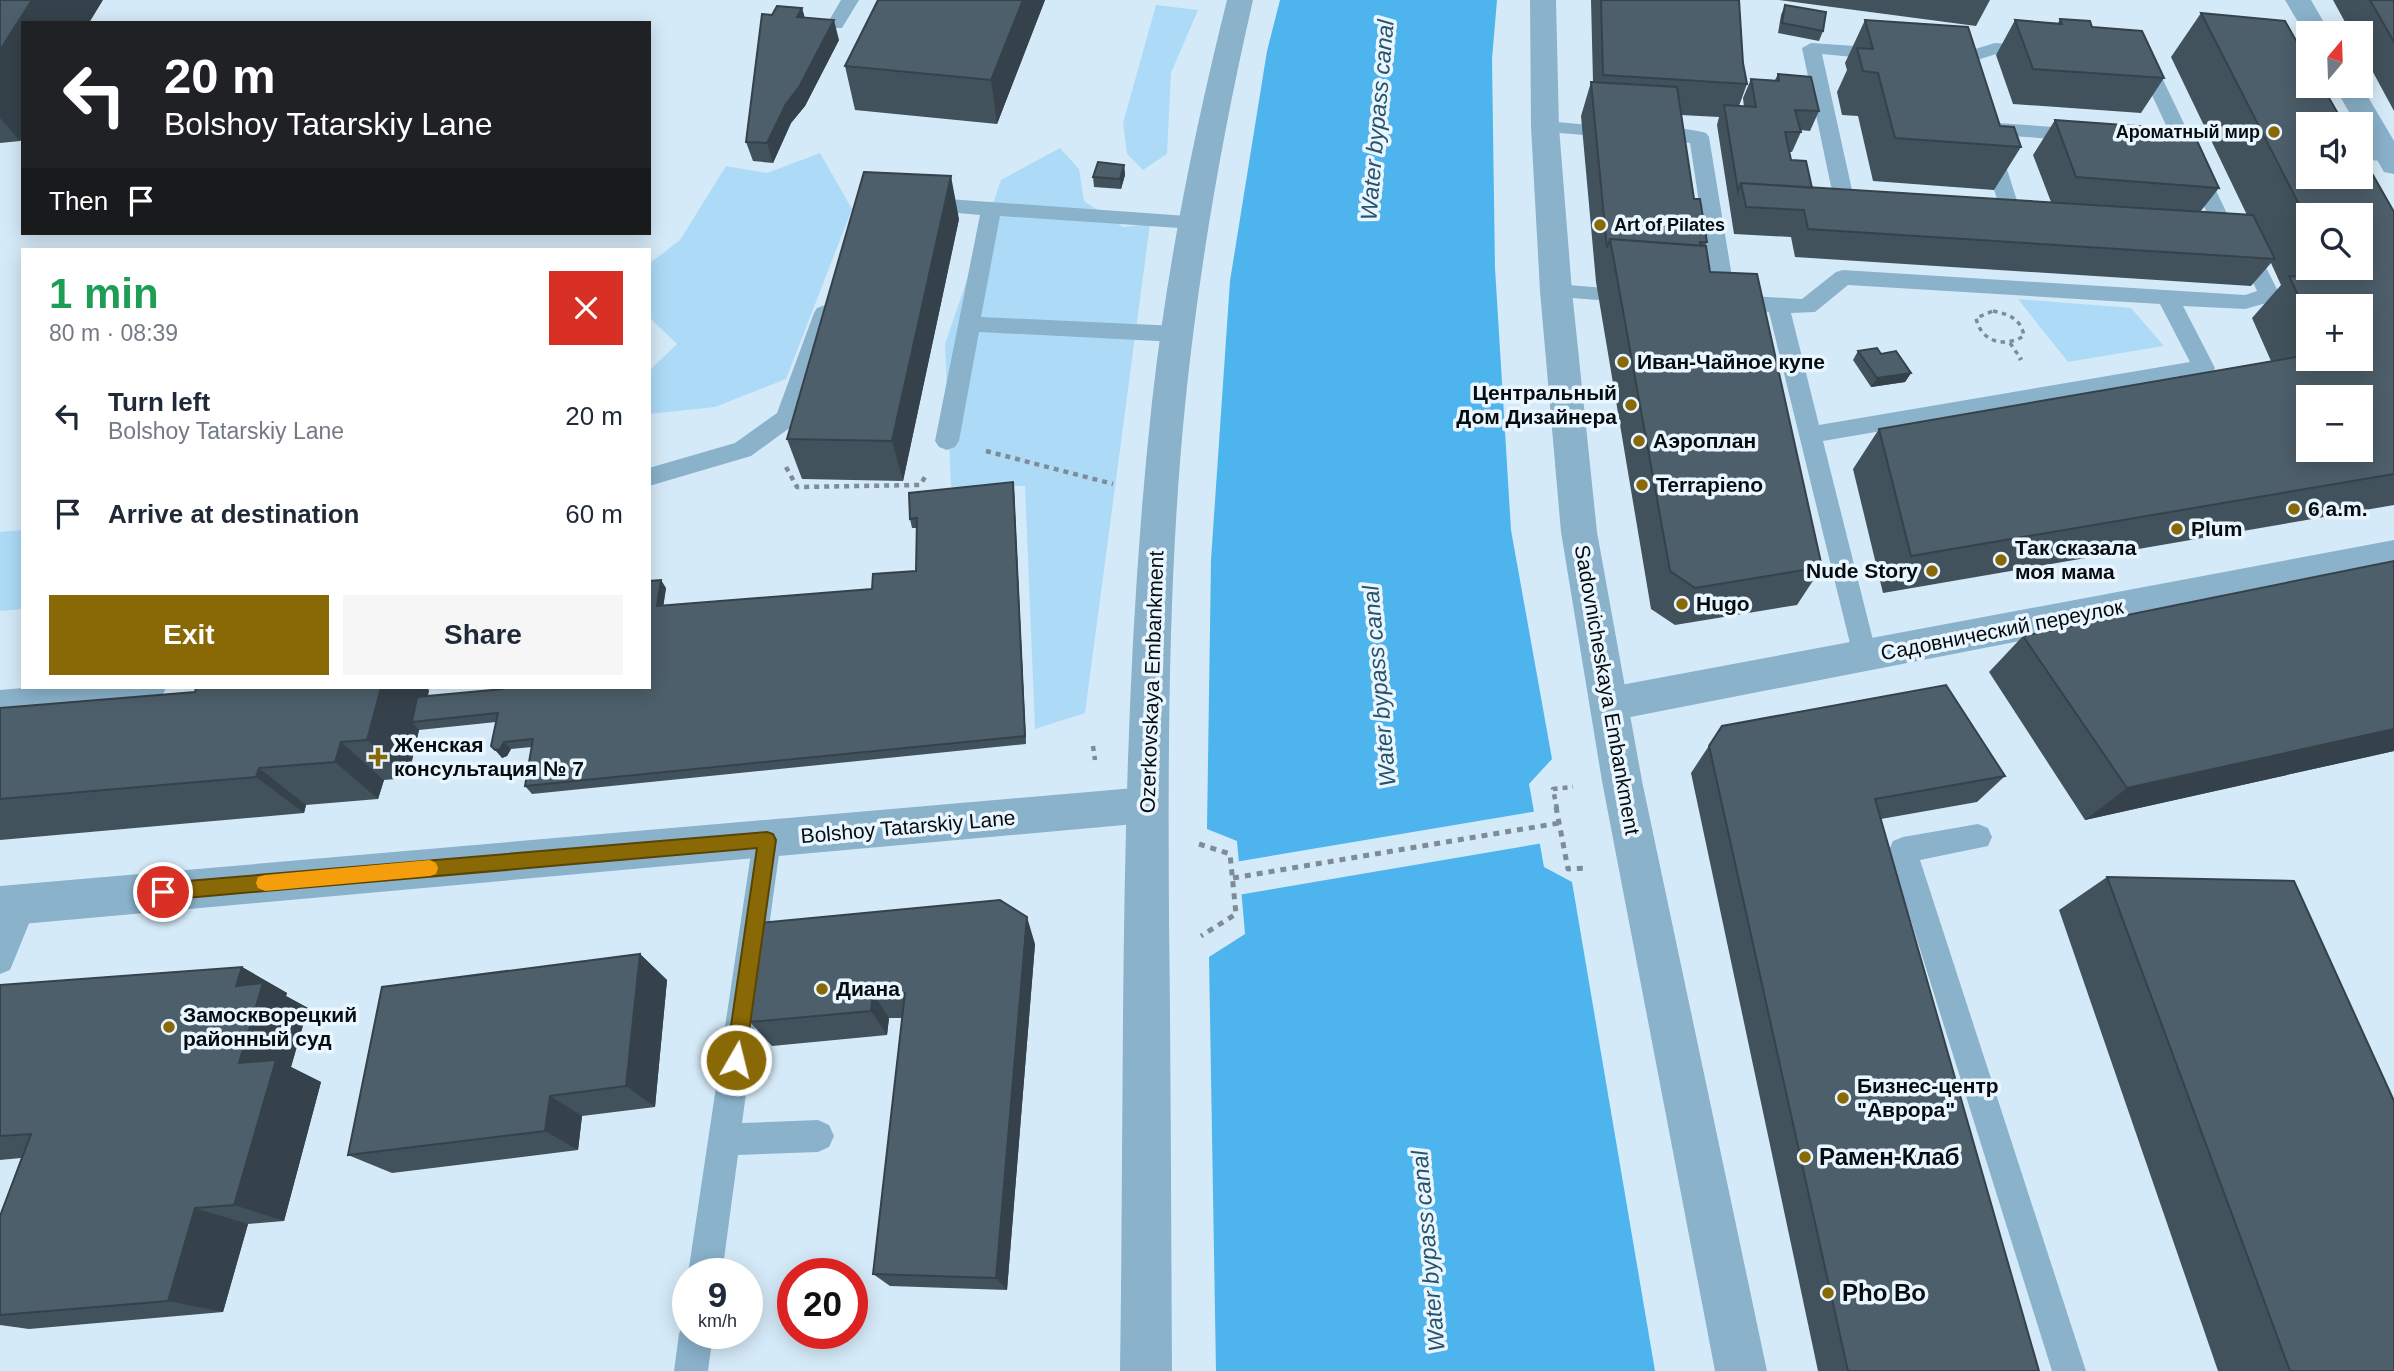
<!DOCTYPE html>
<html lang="en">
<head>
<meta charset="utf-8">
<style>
	:root { --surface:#fff; --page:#f6f6f7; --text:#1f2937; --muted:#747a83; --accent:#896806 }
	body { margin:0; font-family:Helvetica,sans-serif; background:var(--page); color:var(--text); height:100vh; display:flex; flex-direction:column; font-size:26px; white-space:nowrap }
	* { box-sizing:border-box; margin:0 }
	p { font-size:23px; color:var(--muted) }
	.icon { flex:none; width:38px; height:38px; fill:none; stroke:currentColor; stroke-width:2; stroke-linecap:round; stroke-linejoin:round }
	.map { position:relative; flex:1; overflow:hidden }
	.panel { position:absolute; left:21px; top:248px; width:630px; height:441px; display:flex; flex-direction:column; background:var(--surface); border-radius:0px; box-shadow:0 4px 18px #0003 }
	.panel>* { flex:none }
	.guide { position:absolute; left:21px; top:21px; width:630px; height:214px; border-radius:0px; box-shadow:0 4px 18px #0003; background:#202124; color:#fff; overflow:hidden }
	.needle { width:46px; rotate:19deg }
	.buttons { position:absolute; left:2296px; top:21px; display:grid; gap:14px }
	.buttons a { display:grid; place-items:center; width:77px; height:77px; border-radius:0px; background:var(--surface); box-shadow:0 4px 18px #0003; font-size:35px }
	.speed { position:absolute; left:672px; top:1258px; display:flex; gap:14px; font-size:35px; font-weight:700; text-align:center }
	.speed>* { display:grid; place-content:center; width:91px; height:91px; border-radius:50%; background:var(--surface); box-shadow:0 4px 18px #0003; line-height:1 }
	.speed small { font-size:18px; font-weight:400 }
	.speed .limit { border:10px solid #d22; background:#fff; color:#111 }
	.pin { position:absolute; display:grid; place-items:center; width:60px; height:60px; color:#fff; margin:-30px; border:4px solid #fff; border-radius:50%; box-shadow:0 2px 7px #0007 }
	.me { position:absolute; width:77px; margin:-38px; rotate:8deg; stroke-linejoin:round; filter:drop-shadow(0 0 5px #0008) }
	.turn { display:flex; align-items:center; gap:24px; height:147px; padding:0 28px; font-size:32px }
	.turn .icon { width:91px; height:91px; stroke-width:2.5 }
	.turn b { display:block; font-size:49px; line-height:60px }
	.then { display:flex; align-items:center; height:66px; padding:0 28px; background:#0003; gap:14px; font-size:26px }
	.round { display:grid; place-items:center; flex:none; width:74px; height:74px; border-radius:0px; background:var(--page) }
	.overview { display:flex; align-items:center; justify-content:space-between; height:119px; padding:0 28px }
	h1 { font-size:42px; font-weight:700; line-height:52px; color:#1e9e55 }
	.primary-button { display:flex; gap:14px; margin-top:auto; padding:14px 28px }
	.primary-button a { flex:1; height:80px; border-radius:0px; background:var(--accent); color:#fff; font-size:28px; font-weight:700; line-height:80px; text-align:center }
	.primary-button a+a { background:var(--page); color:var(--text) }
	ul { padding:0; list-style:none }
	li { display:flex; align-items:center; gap:21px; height:98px; padding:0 28px }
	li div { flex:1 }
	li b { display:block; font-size:26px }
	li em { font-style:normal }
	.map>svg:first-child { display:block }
	.green { fill:#addbf7 }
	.water { fill:#4eb4ed }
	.pier { fill:#d5eaf8 }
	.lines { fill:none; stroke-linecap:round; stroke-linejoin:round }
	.path-far2 { stroke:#7d8c96; stroke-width:3.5; stroke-dasharray:4.5 4.5; stroke-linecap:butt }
	.path-far1 { stroke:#7d8c96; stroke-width:4.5; stroke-dasharray:5 5; stroke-linecap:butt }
	.path { stroke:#7d8c96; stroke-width:5; stroke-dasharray:6 6; stroke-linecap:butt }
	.service { fill:#8ab2cb; fill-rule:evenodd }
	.minor { fill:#8ab2cb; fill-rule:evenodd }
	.tertiary { fill:#8ab2cb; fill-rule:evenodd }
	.wall { fill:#42525c; fill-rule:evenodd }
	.shaded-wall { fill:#36424b }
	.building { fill:#4d5f6b; stroke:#36424b; stroke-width:2; fill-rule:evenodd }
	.route { fill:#896806; stroke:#594404; stroke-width:2 }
	.slow { fill:#f59e0b }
	.poi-dot { fill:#896806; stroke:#eaf6ff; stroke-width:2.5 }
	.labels { text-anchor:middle; stroke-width:7; stroke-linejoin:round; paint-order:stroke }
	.far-poi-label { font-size:18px; font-weight:bold; fill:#060d11; stroke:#eaf6ff; text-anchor:end }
	.poi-label { font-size:21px; font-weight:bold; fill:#060d11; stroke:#eaf6ff; text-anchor:start }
	.street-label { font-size:21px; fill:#060d11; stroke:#eaf6ff }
	.water-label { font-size:23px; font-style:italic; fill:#28526a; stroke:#eaf6ff }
	.near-poi-label { font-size:24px; font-weight:bold; fill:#060d11; stroke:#eaf6ff; text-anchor:start }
</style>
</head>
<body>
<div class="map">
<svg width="2394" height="1371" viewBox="0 0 2394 1371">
	<rect width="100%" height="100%" fill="#d5eaf8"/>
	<path class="green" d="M1156,5L1198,10L1171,73L1167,154L1143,170L1127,154L1123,123Z
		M1060,148L1079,169L1084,201L1123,227L1150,224L1085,713L1035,729L1025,486L951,487L945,344L1001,180Z
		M820,153L852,209L786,379L715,407L649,414V371L677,344L649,317V264L680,240L726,166L767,173Z
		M2018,299L2131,308L2164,346L2068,362Z
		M23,530V609L0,611V532Z"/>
	<path class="water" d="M1280,0H1497L1492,59L1495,268L1511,530L1552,759L1529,784L1544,867L1572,882L1655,1371H1216L1209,957L1245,934L1237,841L1207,829L1211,560L1230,281L1267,51Z"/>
	<path class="pier" d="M1538,811L1543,843L1238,895L1235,862Z"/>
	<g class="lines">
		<path class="path-far2" d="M1993,311C2009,314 2021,319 2024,336C2004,348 1981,342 1976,318Z
			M2010,343L2021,359"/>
		<path class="path-far1" d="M2020,358L2021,360
			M986,451L1113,484
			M786,467L797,487L920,485L927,474
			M1093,746L1095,760
			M1557,809L1553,789L1573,787"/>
		<path class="path" d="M1556,807L1568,869L1588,868
			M1199,844L1230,854L1236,914L1201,936
			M1233,878L1559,823"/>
		<path class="service" d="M841,0H859L842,28H830L827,24Z
			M1811,43L1884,48L1893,54L1884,60L1822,54L1852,190L1877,193L1880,198L1877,203L1870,205L1836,201L1833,196L1802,48Z
			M1995,43L2036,46L2045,51L2036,56L1996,54L1962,65L1953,59L1955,55Z
			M2146,57L2155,63L2232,224L2251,238L2280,295L2277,300L2245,309L2183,306L2215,368L2212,374L1823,441L1877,656L1873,664L1864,667L1855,664L1769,312L1717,306L1714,301L1690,143L1660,139L1657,135L1660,131C1674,127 1692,129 1706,133L1709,137L1735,295L1802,299L1836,272L1843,270L2245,295L2257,291L2236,247L2214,228L2137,63ZM1848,285L2160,304L2190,362L1819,425L1791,313L1815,312Z
			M1545,121L1590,125L1593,129L1590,133L1583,135L1538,131L1535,127L1538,123Z
			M1984,122L2083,129L2090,131L2093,135L2090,139L2083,141L1996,135L2019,207L2016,212C2004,215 1987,213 1975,210L1972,205L1975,200L1997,199L1974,128L1977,124Z
			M2361,148L2394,151V161L2361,160Z
			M920,197L1201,217L1204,222L1201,227L1194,229L1000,216L981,317L1177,326L1185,329L1188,334L1185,339L1177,342L979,332L959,441L955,447L947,450L939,447L935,441L980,215L913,209L910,204L913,199Z
			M1556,284L1605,288L1608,293L1605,298L1597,300L1548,296L1545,291L1548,286Z
			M825,305L833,308L836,313L795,424L751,456L649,486V468L735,443L777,413L814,313L817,308Z
			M23,688H166L162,696L153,699L0,712V690Z
			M1978,824L1988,828L1992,837L1988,846L1920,860L2086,1371H2052L1889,850L1893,841L1903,837Z
			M767,827L777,831L781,840L742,1123L818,1120L829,1125L834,1136L829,1147L818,1152L738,1155L722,1274H688L753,840L757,831Z
			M23,890L33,894L37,904L10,970L0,974V924L13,894Z
			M688,1320V1334H713L708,1371H674L679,1334L684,1322Z"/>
		<path class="minor" d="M2285,0H2311L2330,33H2308V39Z
			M2361,85L2394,141V174L2384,172L2361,132V124H2356L2334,86Z
			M2394,540V568L1610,721L1596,716L1591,704L1596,692L1610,687Z
			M1146,787L1160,792L1166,805L1160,818L1146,823L0,926V886Z"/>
		<path class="tertiary" d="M1227,0H1253C1223,131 1200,262 1186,396C1168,570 1168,746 1169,921C1171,1071 1171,1221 1172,1371H1120C1125,1048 1117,723 1152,402C1167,266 1194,132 1227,0Z
			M1530,0H1556L1559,127L1572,291L1597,532L1642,781L1767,1371H1715L1602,781L1561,532L1540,291L1531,127Z"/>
	</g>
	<path class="wall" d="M0,0L23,23V137L20,141L0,143Z
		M1045,0L997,124L855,110L845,66Z
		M1591,0H1739L1743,63L1747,84L1739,106L1744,107L1743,98L1751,79L1775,80L1778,74L1819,111L1810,131L1800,130L1801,132L1792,152H1789L1791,160L1812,188L2051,202L2033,155L2055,120L2219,188L2200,212L2247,215L2171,57L2201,13L2394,212V505L1883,593L1853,469L1879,429L2271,361L2252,318L2281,285L2271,263L2251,286L1795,257L1791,237L1734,234L1717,125L1719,117L1681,115L1694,199L1707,242L1705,246L1710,272L1822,567L1797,605L1675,625L1651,609L1596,282L1581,116L1591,82H1593ZM2308,215L2361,268H2308ZM2308,306L2361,359H2308Z
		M1779,0H1990L1976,26Z
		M2333,0H2394V111L2361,50V33H2351Z
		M1785,5L1823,31L1819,41L1778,33L1781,15Z
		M802,8L805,18L839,40L805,106L791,123L773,163L753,161L746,142L772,15Z
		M2060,19L2092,27L2164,78L2141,113L2013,104L1996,55L2015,20L2058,23Z
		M1865,20L2000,126L2021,147L1994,190L1873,181L1858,116L1842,115L1837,92L1847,70L1845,63Z
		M1124,165L1125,175L1121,189L1094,187L1093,177Z
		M959,219L903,481L802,479L787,439Z
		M1858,351L1911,373L1905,382L1871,387L1853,360Z
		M1014,491L1026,744L532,794L525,786L532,747L511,749L507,756L502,758L496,722L419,730L408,778L384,780L378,799L306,805L304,813L0,840V708L429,690L428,696L503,689L666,588L663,606L872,589L916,571L917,528H912L910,519Z
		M2023,636L2394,751L2085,820L1989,672Z
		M1722,726L2005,776L1977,802L1881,819L2039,1371H1818L1691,773Z
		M2107,877L2394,1371H2218L2059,910Z
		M1035,944L1007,1290L890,1286L873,1274L902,1018H889L887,1035L772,1046L750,1022Z
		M640,954L667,980L655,1107L582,1116L578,1150L392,1173L348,1155Z
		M242,967L287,993L286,996L308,1008L291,1067L321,1082L284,1221L248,1224L223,1312L29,1329L0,1325V1216L21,1158L0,1160V985Z"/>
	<path class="shaded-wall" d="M32,0H103L89,23H23V137L20,141L0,118V50Z
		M1023,0H1045L997,124L991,80Z
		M802,8L807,28L797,17Z
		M834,20L839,40L805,106L791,123L773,163L767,143L786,104Z
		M1124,165L1125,175L1121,189L1120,179Z
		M951,176L959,219L903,481L892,441Z
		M1911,373L1905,382L1871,387L1877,378Z
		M1013,482L1014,491L1026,744L1025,736Z
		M661,580L666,588L662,615L657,606Z
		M381,688H427L429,690L422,721L412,722L419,730L408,778L367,740Z
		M2394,729V751L2085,820L2127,788Z
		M341,742L384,780L378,799L335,762Z
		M504,742L511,749L507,756L502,758L495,750Z
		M259,768L306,805L304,813L256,777Z
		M1027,917L1035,944L1007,1290L996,1278Z
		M640,954L667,980L655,1107L626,1086Z
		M242,967L287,993L286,996L308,1008L291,1067L321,1082L284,1221L234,1205L239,1063L236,986Z
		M873,993L889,1018L887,1035L871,1011Z
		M550,1096L582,1116L578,1150L545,1131Z
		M195,1208L248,1224L223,1312L168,1301Z"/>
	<path class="building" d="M0,0H32L0,50Z
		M878,0H1023L991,80L845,66Z
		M1601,0H1739L1743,63L1747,84L1603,75Z
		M2370,0H2394V42Z
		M1785,5L1826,12L1823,31L1782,23Z
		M777,6L802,8L797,17L834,20L799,87L786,104L767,143L746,142L762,14L772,15Z
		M2201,13L2285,21L2308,62V86H2322L2344,124H2308V177H2361V154L2394,212V474L1911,556L1879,429L2308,355V359H2361V306H2308V316L2289,276L2338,279L2332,268H2361V215H2308V222ZM2308,397H2361V450H2308Z
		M2060,19L2090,21L2092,27L2142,31L2164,78L2033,69L2015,20L2062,24Z
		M1865,20L1968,27L2000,126L2014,127L2021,147L1895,138L1878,73L1863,71L1857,48L1873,49Z
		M1778,74L1811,77L1819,111L1795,110L1801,132H1785L1791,160L1806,161L1812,188L1741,183L1738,191L1724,105L1756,107L1751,79L1779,81Z
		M1591,82L1677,87L1694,199H1700L1707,242H1700L1701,246L1610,239L1607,248Z
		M2055,120L2192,130L2219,188L2076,177Z
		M1098,162L1124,165L1120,179L1093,177Z
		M864,172L951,176L892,441L787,439Z
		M1741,183L2253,215L2275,259L1808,229L1804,210L1746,207Z
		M1610,239L1706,246L1710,272L1757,274L1822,567L1695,588L1670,571Z
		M1877,348L1881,354L1896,351L1911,373L1877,378L1858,351Z
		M1013,482L1025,736L525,786L533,739L504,742L500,749L495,750L491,746L498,713L412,722L417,697L503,689V688H649V581L661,580L657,606L872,589L873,574L916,571L917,518L910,519L909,493Z
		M2394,561V729L2127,788L2023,636Z
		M1946,685L2005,776L1875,799L2039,1371H1848L1709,746L1722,726Z
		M196,688H381L367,740L341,742L335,762L259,768L256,777L0,799V708L195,692Z
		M2107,877L2294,881L2394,1101V1371H2290Z
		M1000,900L1027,917L996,1278L873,1274L905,993H873L871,1011L750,1022L759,923Z
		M640,954L626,1086L550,1096L545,1131L348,1155L382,987Z
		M242,967L236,986L263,983L239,1063L276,1060L234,1205L195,1208L168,1301L0,1315V1216L31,1134L0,1136V985Z"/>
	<path class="route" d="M767,832L773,834L776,840L745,1060L742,1066L736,1069L729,1066L726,1060L757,848L163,900L156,897L154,892L156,886L163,883Z"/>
	<path class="slow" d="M430,860L436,863L438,868L436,874L430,876L265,891L258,888L256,883L258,877L265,875Z"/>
	<g class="poi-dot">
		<circle cx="2274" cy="132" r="7"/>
		<circle cx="1600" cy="225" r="7"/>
		<circle cx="1623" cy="362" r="7"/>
		<circle cx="1631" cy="405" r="7"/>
		<circle cx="1639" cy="441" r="7"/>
		<circle cx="1642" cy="485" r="7"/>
		<circle cx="2294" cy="509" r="7"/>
		<circle cx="2177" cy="529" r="7"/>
		<circle cx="2001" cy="560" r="7"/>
		<circle cx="1932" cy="571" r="7"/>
		<circle cx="1682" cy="604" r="7"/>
		<path d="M374.5 746.5h7v7h7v7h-7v7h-7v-7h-7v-7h7z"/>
		<circle cx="822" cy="989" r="7"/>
		<circle cx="169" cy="1027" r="7"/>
		<circle cx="1843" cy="1098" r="7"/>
		<circle cx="1805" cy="1157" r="7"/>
		<circle cx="1828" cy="1293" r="7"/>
	</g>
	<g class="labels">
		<g class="far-poi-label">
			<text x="2260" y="138">Ароматный мир</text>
			<text x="1614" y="231" text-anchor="start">Art of Pilates</text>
		</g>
		<g class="poi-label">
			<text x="1637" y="369">Иван-Чайное купе</text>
			<text x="1617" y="400" text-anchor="end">Центральный<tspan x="1617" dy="24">Дом Дизайнера</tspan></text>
			<text x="1653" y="448">Аэроплан</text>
			<text x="1656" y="492">Terrapieno</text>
			<text x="2308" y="516">6 a.m.</text>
			<text x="2191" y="536">Plum</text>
			<text x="2015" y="555">Так сказала<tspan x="2015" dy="24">моя мама</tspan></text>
			<text x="1918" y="578" text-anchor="end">Nude Story</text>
			<text x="1696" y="611">Hugo</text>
			<text x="394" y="752">Женская<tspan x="394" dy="24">консультация № 7</tspan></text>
			<text x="836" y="996">Диана</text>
			<text x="183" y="1022">Замоскворецкий<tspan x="183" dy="24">районный суд</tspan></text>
			<text x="1857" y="1093">Бизнес-центр<tspan x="1857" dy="24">"Аврора"</tspan></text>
		</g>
		<g class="street-label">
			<text transform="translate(2002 630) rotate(-11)" y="7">Садовнический переулок</text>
			<text transform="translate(1152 682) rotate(-88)" y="7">Ozerkovskaya Embankment</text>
			<text transform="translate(1607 690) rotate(80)" y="7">Sadovnicheskaya Embankment</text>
			<text transform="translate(908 827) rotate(-5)" y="7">Bolshoy Tatarskiy Lane</text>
		</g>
		<g class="water-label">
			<text transform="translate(1377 120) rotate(-85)" y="8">Water bypass canal</text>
			<text transform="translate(1379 686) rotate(-95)" y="8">Water bypass canal</text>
			<text transform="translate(1428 1251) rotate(-95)" y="8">Water bypass canal</text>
		</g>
		<g class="near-poi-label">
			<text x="1819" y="1165">Рамен-Клаб</text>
			<text x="1842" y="1301">Pho Bo</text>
		</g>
	</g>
</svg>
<div class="buttons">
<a><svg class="needle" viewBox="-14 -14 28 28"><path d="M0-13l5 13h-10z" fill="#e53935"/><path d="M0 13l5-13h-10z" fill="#747a83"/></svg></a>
<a><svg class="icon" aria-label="sound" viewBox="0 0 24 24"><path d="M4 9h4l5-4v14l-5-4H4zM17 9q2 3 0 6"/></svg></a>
<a><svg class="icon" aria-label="search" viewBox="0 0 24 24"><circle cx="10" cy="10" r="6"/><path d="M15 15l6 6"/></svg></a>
<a>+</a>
<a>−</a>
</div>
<div class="speed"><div>9<small>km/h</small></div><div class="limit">20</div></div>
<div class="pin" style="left:163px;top:892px;background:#d93025"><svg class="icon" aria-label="arrive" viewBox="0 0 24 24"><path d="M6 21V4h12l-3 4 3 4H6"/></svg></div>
<svg class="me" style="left:736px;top:1060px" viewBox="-20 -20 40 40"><circle r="17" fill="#896806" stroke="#fff" stroke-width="3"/><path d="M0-11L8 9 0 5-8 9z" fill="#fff"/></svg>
<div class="guide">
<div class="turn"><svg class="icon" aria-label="left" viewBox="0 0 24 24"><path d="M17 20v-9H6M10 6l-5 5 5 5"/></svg><div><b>20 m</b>Bolshoy Tatarskiy Lane</div></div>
<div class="then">Then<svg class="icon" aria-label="arrive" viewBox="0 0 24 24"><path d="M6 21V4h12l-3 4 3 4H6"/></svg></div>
</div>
<section class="panel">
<div class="overview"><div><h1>1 min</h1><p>80 m · 08:39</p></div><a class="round" style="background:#d93025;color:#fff"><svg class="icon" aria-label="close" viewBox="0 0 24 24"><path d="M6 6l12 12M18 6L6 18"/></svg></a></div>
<ul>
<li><svg class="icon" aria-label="left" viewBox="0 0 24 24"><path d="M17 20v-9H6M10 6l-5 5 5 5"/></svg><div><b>Turn left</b><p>Bolshoy Tatarskiy Lane</p></div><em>20 m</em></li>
<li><svg class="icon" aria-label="arrive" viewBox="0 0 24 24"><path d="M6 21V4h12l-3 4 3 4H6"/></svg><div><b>Arrive at destination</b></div><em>60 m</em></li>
</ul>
<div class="primary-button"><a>Exit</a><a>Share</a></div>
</section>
</div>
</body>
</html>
